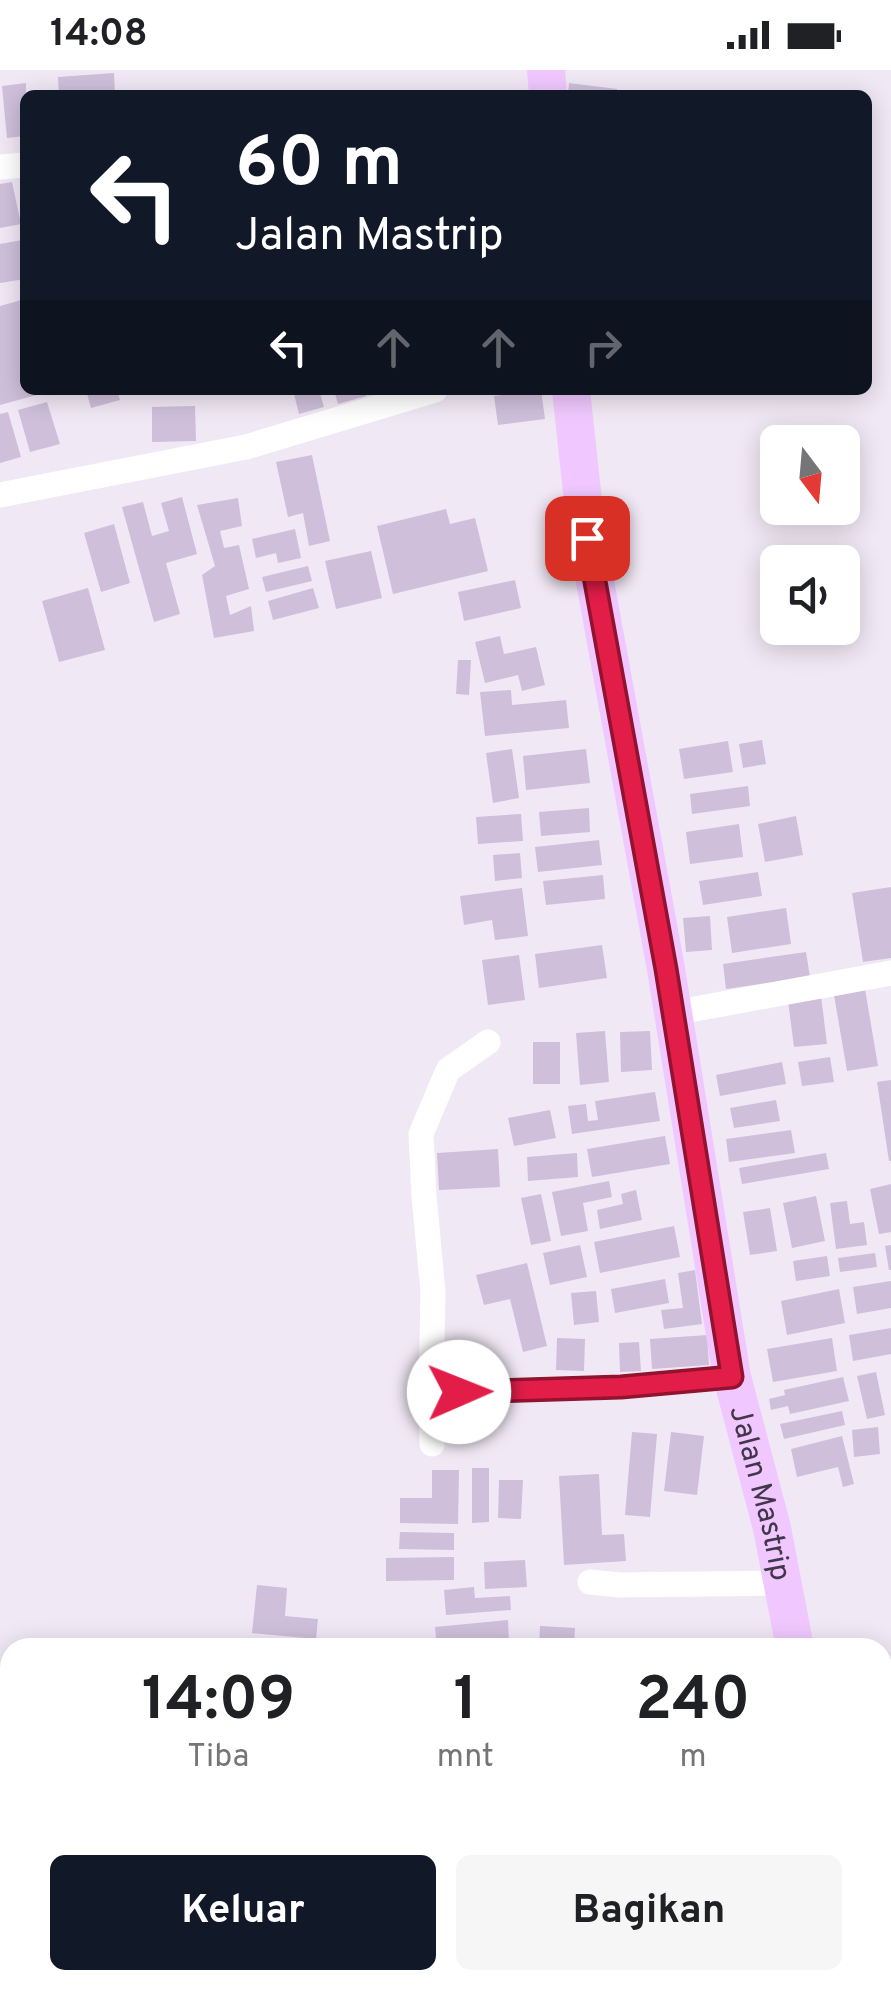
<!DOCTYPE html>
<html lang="id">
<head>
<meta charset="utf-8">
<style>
	:root { --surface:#fff; --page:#f6f6f6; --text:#202124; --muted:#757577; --accent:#111827 }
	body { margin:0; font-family:Overpass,sans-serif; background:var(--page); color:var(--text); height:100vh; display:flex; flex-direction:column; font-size:38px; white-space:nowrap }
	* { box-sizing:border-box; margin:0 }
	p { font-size:32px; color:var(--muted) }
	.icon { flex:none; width:55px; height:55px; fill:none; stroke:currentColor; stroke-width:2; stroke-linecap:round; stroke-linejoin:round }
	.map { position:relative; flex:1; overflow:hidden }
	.panel { position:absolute; left:0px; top:1568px; width:892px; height:352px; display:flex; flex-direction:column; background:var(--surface); border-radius:30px 30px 0 0; box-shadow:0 5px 25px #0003 }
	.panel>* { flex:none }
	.guide { position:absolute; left:20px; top:20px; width:852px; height:305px; border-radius:15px; box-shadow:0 5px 25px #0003; background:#111827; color:#fff; overflow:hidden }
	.needle { width:65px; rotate:164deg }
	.tools { position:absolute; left:760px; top:355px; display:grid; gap:20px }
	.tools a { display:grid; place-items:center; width:100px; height:100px; border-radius:15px; background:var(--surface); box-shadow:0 5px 25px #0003; font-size:50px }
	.pin { position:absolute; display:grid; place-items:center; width:85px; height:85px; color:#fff; margin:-42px; border-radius:20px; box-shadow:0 5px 15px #0006 }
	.me { position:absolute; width:110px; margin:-55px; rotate:89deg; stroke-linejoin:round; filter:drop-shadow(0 0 8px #0008) }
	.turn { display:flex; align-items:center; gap:35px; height:210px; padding:0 50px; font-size:45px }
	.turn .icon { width:130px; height:130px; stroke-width:2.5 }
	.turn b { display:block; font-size:70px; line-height:85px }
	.lanes { display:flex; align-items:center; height:95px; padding:0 50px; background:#0003; justify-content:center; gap:50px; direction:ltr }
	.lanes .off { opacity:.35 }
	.eta { display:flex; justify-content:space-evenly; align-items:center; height:170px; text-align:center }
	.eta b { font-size:60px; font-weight:700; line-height:70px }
	.button { display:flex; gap:20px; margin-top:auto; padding:20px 50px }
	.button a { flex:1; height:115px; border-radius:15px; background:var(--accent); color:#fff; font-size:40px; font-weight:700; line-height:115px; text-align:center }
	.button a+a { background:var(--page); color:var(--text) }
	.status { display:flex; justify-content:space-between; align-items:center; height:70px; padding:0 50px; background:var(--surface); direction:ltr }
	.status svg { height:28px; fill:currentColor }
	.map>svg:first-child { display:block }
	.building { fill:#cfbfdb }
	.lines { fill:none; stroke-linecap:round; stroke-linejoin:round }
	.minor { stroke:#fff; stroke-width:25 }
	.secondary { stroke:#f0c8ff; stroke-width:38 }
	.route-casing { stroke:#92132f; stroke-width:25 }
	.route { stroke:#e11d48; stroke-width:18 }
	.labels { text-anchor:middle; stroke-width:8; stroke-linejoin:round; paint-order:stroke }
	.street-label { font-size:30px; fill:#41364a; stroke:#fff }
</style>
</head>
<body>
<div class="status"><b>14:08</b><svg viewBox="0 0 49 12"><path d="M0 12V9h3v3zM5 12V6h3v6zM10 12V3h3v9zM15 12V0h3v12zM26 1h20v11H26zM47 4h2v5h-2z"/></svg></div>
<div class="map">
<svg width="891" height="1919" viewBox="0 0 891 1919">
	<rect width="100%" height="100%" fill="#f1e8f5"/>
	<path class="building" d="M114,3L115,25H59L58,7Z
		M26,13L25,66L7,68L2,16Z
		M569,13L617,19V25H568Z
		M12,112L21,154L0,158V114Z
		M22,170L25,209L0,213V174Z
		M25,229V320L51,321L0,335V236Z
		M86,320H117L120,330L91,338Z
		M293,320H319L324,337L299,344Z
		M334,320H365L366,326L338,334Z
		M541,320L545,349L498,355L494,326Z
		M47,332L60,374L30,382L18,340Z
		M195,336L196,371L152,372V337Z
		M8,342L21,387L0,393V344Z
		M312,385L330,471L309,476L303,443L288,447L276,392Z
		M182,427L197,484L166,493L180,544L154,552L122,437L143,432L152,466L169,461L161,433Z
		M238,428L242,456L220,461L224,478L239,475L249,519L226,526L230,545L251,536L254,561L214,568L202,505L215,496L197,435Z
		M446,439L450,454L475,448L488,501L393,524L377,456Z
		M114,454L130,513L101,522L84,463Z
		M295,459L301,488L278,493L276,483L256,488L252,469Z
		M371,481L382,528L336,539L325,491Z
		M308,496L312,511L266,522L262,507Z
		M515,510L521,538L464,551L458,522Z
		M88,518L105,580L59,592L42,531Z
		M313,518L319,538L273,550L268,531Z
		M500,566L504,584L536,577L545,615L522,621L518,605L485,613L475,572Z
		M458,590H471L469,625L456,624Z
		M511,620L512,635L566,630L569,658L485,666L480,622Z
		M762,670L766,694L743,698L739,674Z
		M728,671L733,702L684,709L679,679Z
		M512,679L519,728L493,733L486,683Z
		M586,679L590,713L526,720L523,686Z
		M748,716L750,736L692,744L690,724Z
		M589,738L590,762L541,766L539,742Z
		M521,744L523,771L478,774L476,747Z
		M796,746L803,785L765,792L758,754Z
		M739,754L743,787L690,794L686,762Z
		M599,770L602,795L538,802L535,777Z
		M520,783L522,808L495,811L493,785Z
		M758,802L762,826L703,835L699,811Z
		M603,805L605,829L546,835L543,811Z
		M891,817V888L863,892L852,823Z
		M522,818L528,866L495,870L492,850L464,855L460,826Z
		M786,838L791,874L732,883L727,847Z
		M710,846L712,880L686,882L683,848Z
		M602,875L607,908L539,918L535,884Z
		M806,882L810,907L726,919L723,894Z
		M519,885L525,930L488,935L482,890Z
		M865,919L878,996L847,1001L834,925Z
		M821,926L827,974L794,977L788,931Z
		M605,961L609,1012L580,1015L576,963Z
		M650,961L652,1000L621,1002L620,962Z
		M533,972H560V1014H533Z
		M830,987L834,1012L802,1016L798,992Z
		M782,992L786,1014L720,1026L716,1005Z
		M891,1010V1091H889L877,1012Z
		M655,1022L660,1051L572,1064L568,1036L586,1034L588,1051L598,1050L595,1031Z
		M776,1030L780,1051L734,1058L730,1038Z
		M550,1040L556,1068L514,1076L508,1048Z
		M791,1060L795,1083L729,1092L726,1069Z
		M665,1066L670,1094L592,1107L587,1079Z
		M498,1079L500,1117L439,1120L437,1083Z
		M577,1083L578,1107L528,1111L527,1087Z
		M826,1083L829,1099L742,1114L739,1098Z
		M609,1111L612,1127L583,1133L588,1161L561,1166L552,1122Z
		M891,1114V1162L879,1164L870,1119Z
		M636,1120L642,1150L600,1159L597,1140L623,1134L621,1124Z
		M541,1124L551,1171L531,1175L521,1128Z
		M816,1126L825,1171L792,1178L783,1133Z
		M847,1131L850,1154L864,1152L867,1175L836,1179L830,1133Z
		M770,1138L777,1181L750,1185L743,1142Z
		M674,1156L680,1187L600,1203L594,1172Z
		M580,1175L587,1207L550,1215L543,1183Z
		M891,1175V1200H889L885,1176Z
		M875,1183L877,1197L840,1202L838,1188Z
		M827,1186L830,1206L796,1211L793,1191Z
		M527,1193L547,1276L523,1282L510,1229L484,1235L476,1205Z
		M695,1200L702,1254L664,1259L661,1240L683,1238L678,1203Z
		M665,1209L669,1233L615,1243L611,1219Z
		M891,1211V1238L857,1244L853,1217Z
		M839,1219L845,1253L787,1265L781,1231Z
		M596,1221L599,1252L574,1255L571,1223Z
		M891,1258V1284L853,1291L849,1265Z
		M707,1265L709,1295L652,1299L650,1269Z
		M557,1268L585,1269L584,1301L556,1300Z
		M832,1268L837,1301L773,1312L767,1279Z
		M639,1272L641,1301L620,1302L619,1273Z
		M876,1302L885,1345L867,1349L857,1306Z
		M843,1307L849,1331L790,1344L788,1336L771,1340L769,1329L785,1325L784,1320Z
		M842,1341L845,1355L784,1369L780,1354Z
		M878,1357L880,1384L854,1387L852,1360Z
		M632,1362L657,1364L650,1447L625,1445Z
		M671,1362L704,1366L697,1425L664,1421Z
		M842,1366L854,1414L843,1417L838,1397L797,1407L791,1379Z
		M472,1398H489V1452L472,1453Z
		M432,1400H459L458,1454L400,1453V1428H432Z
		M599,1404L602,1465L624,1464L626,1491L564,1495L559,1406Z
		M499,1410H523L521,1449L498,1448Z
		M400,1462L454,1463V1480L399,1479Z
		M454,1487V1510L386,1511V1488Z
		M525,1490L527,1517L485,1519L484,1492Z
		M257,1515L287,1518L285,1546L318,1549L316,1569L252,1563Z
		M474,1517L475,1528L510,1526L511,1540L446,1545L444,1520Z
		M508,1550L509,1572L473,1575V1578H437L435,1557Z
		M540,1556L575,1558L574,1578H539Z
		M750,1910H817L819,1919H735L733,1914Z"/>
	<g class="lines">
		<path class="minor" d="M0,97L25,95
			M0,425L246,377L435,320
			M673,943L891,903
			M431,1322L433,1222L424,1126L421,1064L448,1000L488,972
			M432,1374L431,1322L621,1317L732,1307
			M590,1512L620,1515L782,1513"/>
		<g class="secondary">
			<path d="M546,0L548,25"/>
			<path id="s1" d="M571,320L587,468L666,899L732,1307L772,1458L795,1578"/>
			<path d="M872,1910L873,1919"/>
		</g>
	</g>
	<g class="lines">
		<defs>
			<path id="route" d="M459,1322L621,1317L732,1307L666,899L587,468"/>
		</defs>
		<use href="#route" class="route-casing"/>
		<use href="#route" class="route"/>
	</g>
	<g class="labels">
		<g class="street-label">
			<text dy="10" stroke="none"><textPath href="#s1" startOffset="1120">Jalan Mastrip</textPath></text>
		</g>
	</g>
</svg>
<div class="tools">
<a><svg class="needle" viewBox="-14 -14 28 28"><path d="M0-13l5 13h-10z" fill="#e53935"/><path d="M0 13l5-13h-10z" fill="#757577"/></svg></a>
<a><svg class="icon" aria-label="sound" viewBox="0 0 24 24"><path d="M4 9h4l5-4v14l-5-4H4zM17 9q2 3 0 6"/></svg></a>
</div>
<div class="pin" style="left:587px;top:468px;background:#d93025"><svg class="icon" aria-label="arrive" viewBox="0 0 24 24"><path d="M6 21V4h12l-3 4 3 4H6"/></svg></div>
<svg class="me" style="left:459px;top:1322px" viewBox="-20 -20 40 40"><circle r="19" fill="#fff"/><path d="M0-13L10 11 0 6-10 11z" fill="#e11d48"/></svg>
<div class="guide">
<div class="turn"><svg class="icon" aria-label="left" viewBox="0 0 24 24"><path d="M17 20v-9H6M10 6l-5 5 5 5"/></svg><div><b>60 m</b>Jalan Mastrip</div></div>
<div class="lanes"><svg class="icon" aria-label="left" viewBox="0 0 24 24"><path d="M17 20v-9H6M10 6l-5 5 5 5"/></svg><svg class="icon off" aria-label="ahead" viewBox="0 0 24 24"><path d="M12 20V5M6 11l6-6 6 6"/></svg><svg class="icon off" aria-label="ahead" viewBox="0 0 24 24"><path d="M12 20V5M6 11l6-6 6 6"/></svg><svg class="icon off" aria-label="right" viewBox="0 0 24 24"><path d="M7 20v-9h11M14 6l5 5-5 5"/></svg></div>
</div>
<section class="panel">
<div class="eta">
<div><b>14:09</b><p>Tiba</p></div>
<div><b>1</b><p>mnt</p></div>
<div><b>240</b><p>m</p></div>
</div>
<div class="button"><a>Keluar</a><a>Bagikan</a></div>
</section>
</div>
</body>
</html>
